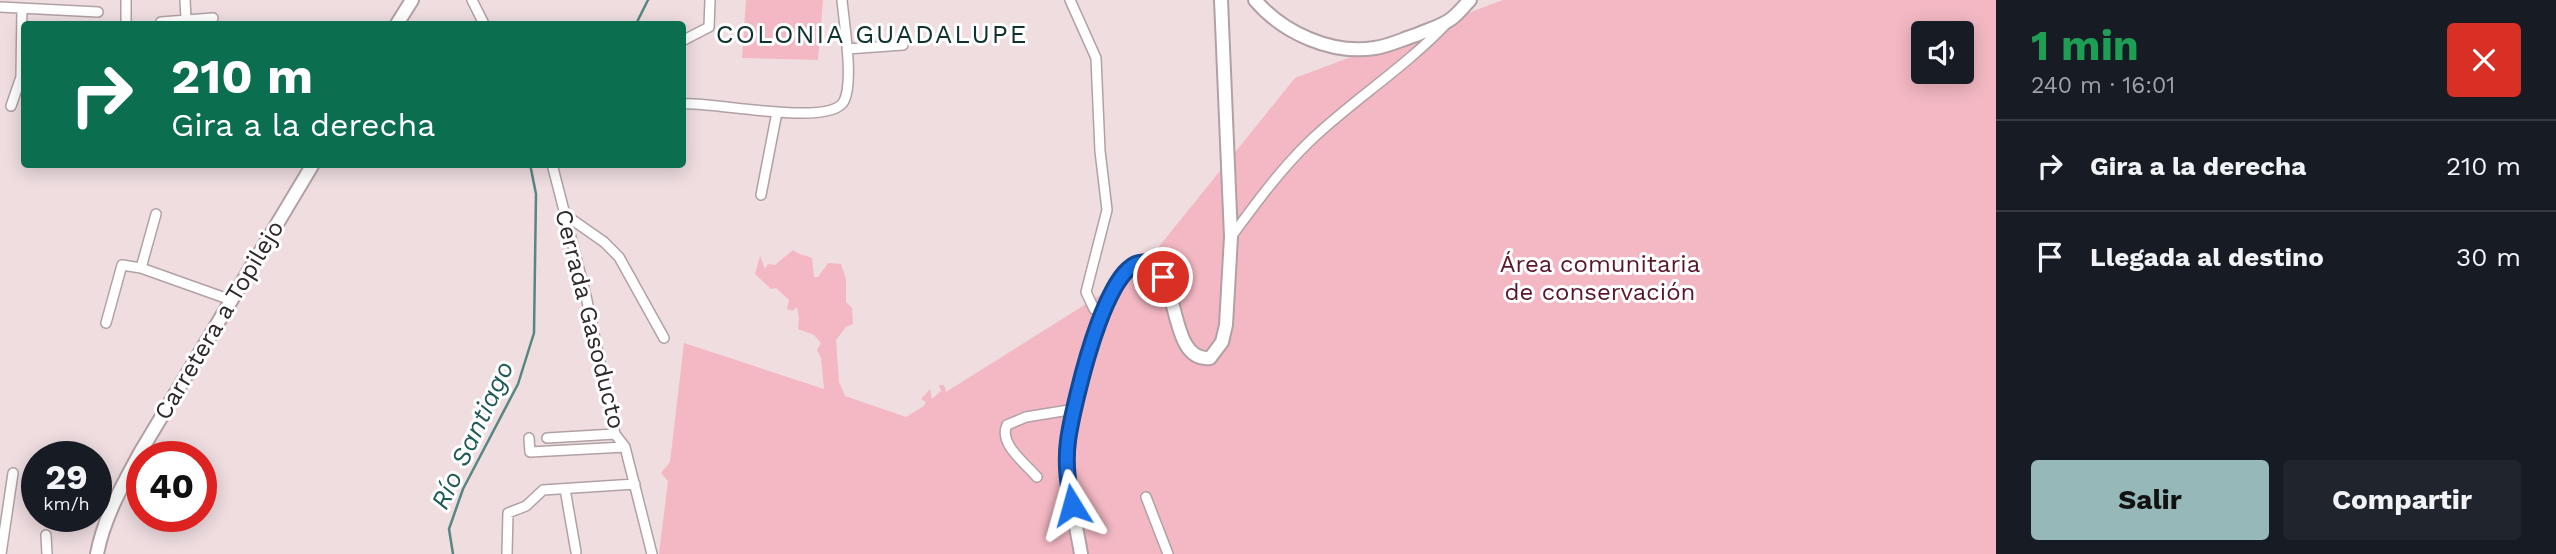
<!DOCTYPE html>
<html lang="es">
<head>
<meta charset="utf-8">
<style>
	:root { --surface:#171b24; --page:#20242c; --text:#f1f3f6; --muted:#9ea1a6; --line:#363941; --accent:#96b8b8 }
	body { margin:0; font-family:"Work Sans",sans-serif; background:var(--page); color:var(--text); height:100vh; display:flex; flex-direction:column; font-size:26px; white-space:nowrap }
	* { box-sizing:border-box; margin:0 }
	p { font-size:23px; color:var(--muted) }
	.icon { flex:none; width:38px; height:38px; fill:none; stroke:currentColor; stroke-width:2; stroke-linecap:round; stroke-linejoin:round }
	.map { position:relative; flex:1; overflow:hidden }
	.panel { display:flex; flex-direction:column; background:var(--surface); width:560px }
	.panel>* { flex:none }
	.top-card { position:absolute; left:21px; top:21px; width:665px; height:147px; border-radius:7px; box-shadow:0 4px 18px #0003; background:#0b6e4f; color:#fff; overflow:hidden }
	.fabs { position:absolute; left:1911px; top:21px; display:grid; gap:14px }
	.fabs a { display:grid; place-items:center; width:63px; height:63px; border-radius:7px; background:var(--surface); box-shadow:0 4px 18px #0003; font-size:35px }
	.speed { position:absolute; left:21px; top:441px; display:flex; gap:14px; font-size:35px; font-weight:700; text-align:center }
	.speed>* { display:grid; place-content:center; width:91px; height:91px; border-radius:50%; background:var(--surface); box-shadow:0 4px 18px #0003; line-height:1 }
	.speed small { font-size:18px; font-weight:400 }
	.speed .limit { border:10px solid #d22; background:#fff; color:#111 }
	.pin { position:absolute; display:grid; place-items:center; width:60px; height:60px; color:#fff; margin:-30px; border:4px solid #fff; border-radius:50%; box-shadow:0 2px 7px #0007 }
	.me { position:absolute; width:77px; margin:-38px; rotate:352deg; stroke-linejoin:round; filter:drop-shadow(0 0 5px #0008) }
	.turn { display:flex; align-items:center; gap:24px; height:147px; padding:0 35px; font-size:32px }
	.turn .icon { width:91px; height:91px; stroke-width:2.5 }
	.turn b { display:block; font-size:49px; line-height:60px }
	.round { display:grid; place-items:center; flex:none; width:74px; height:74px; border-radius:7px; background:var(--page) }
	.summary { display:flex; align-items:center; justify-content:space-between; height:119px; padding:0 35px }
	h1 { font-size:42px; font-weight:700; line-height:52px; color:#1e9e55 }
	.cta { display:flex; gap:14px; margin-top:auto; padding:14px 35px }
	.cta a { flex:1; height:80px; border-radius:7px; background:var(--accent); color:#111; font-size:28px; font-weight:700; line-height:80px; text-align:center }
	.cta a+a { background:var(--page); color:var(--text) }
	ul { padding:0; list-style:none }
	li { display:flex; align-items:center; gap:21px; height:91px; padding:0 35px; border-top:2px solid var(--line) }
	li div { flex:1 }
	li b { display:block; font-size:26px }
	li em { font-style:normal }
	main { display:flex; flex:1; min-height:0 }
	.map>svg:first-child { display:block }
	.green { fill:#f3b8c3; fill-rule:evenodd }
	.lines { fill:none; stroke-linecap:round; stroke-linejoin:round }
	.stream { stroke:#578683; stroke-width:2.5 }
	.street-casing { stroke:#b2a1a4; stroke-width:12 }
	.secondary-casing { stroke:#b2a1a4; stroke-width:16 }
	.street { stroke:#fff; stroke-width:9 }
	.secondary { stroke:#fff; stroke-width:12 }
	.route-casing { stroke:#114b97; stroke-width:18 }
	.route { stroke:#1a73e8; stroke-width:12 }
	.labels { text-anchor:middle; stroke-width:6; stroke-linejoin:round; paint-order:stroke }
	.park-label { font-size:24px; fill:#5a162b; stroke:#fff }
	.street-label { font-size:24px; fill:#2f282a; stroke:#fff }
	.neighbourhood-label { font-size:26px; letter-spacing:2px; fill:#0f3230; stroke:#fff }
	.water-label { font-size:26px; font-style:italic; fill:#1f5a57; stroke:#fff }
</style>
</head>
<body>
<main>
<div class="map">
<svg width="1996" height="554" viewBox="0 0 1996 554">
	<rect width="100%" height="100%" fill="#efdde0"/>
	<path class="green" d="M746,0H823L818,60L742,58Z
		M1503,0H1996V554H659L668,481L661,473L670,462L684,343L824,389L821,358L817,350L821,343L814,335L798,329L799,318L797,307L792,311L787,309L789,300L776,288L771,289L755,274L760,256L765,269L768,264L775,265L793,250C799,255 805,255 812,258L814,277H818L828,263L841,264L846,279V302L852,308L853,324L846,327L836,340L839,382L845,396L906,417L924,406L926,402L921,399L930,389L932,399L941,391L939,385H944L946,392L1140,270L1295,78ZM1923,33H1962V72H1923Z"/>
	<g class="lines">
		<path class="stream" d="M636,24L648,0
			M453,554L449,529L463,489L518,384L534,333L536,194L530,164"/>
		<defs>
			<path id="street" d="M126,0V24
				M185,0L186,19
				M472,0L484,24
				M1070,0L1096,58L1100,151L1107,210L1086,292L1094,309L1103,311
				M0,7L98,12
				M161,22L213,18
				M682,41L709,27L710,0
				M847,49L903,45
				M682,104C712,101 831,128 844,101C854,82 844,23 842,0
				M11,106L21,77L22,9
				M552,164L586,296L615,434L625,447L652,554
				M761,195L777,112
				M564,214L604,242L619,257L664,338
				M1231,237C1256,203 1280,170 1310,141C1353,100 1404,68 1445,25
				M141,268L156,214
				M106,323L122,265L141,268L231,300
				M529,438L530,452L625,447
				M547,438L615,434
				M1037,477C1025,463 998,443 1007,425L1026,417L1075,409
				M565,489L576,552
				M1146,497L1168,554
				M46,535L47,554
				M1,554L13,473
				M507,554L508,513L526,506L543,490L635,484"/>
			<path id="secondary" d="M1255,0C1283,33 1332,55 1375,48C1389,46 1403,39 1416,35C1427,30 1442,26 1451,19C1458,14 1464,6 1470,0
				M397,24L412,0
				M97,554C104,517 123,484 141,451L313,164
				M1081,554C1076,523 1067,491 1067,460C1066,427 1101,296 1123,273C1128,268 1135,265 1142,264C1183,261 1165,363 1210,358L1222,342L1226,325L1231,237L1221,0"/>
		</defs>
		<use href="#street" class="street-casing"/>
		<use href="#secondary" class="secondary-casing"/>
		<use href="#street" class="street"/>
		<use href="#secondary" class="secondary"/>
	</g>
	<g class="lines">
		<defs>
			<path id="route" d="M1072,505C1068,483 1065,463 1068,441C1071,416 1115,206 1163,277"/>
		</defs>
		<use href="#route" class="route-casing"/>
		<use href="#route" class="route"/>
	</g>
	<g class="labels">
		<g class="park-label">
			<text x="1600" y="272">Área comunitaria<tspan x="1600" dy="28">de conservación</tspan></text>
		</g>
		<g class="street-label">
			<text transform="translate(590 319) rotate(76)" y="8">Cerrada Gasoducto</text>
			<text transform="translate(219 320) rotate(-59)" y="8">Carretera a Topilejo</text>
		</g>
		<g class="neighbourhood-label">
			<text x="872" y="43">COLONIA GUADALUPE</text>
		</g>
		<g class="water-label">
			<text transform="translate(472 435) rotate(-65)" y="9">Río Santiago</text>
		</g>
	</g>
</svg>
<div class="fabs">
<a><svg class="icon" aria-label="sound" viewBox="0 0 24 24"><path d="M4 9h4l5-4v14l-5-4H4zM17 9q2 3 0 6"/></svg></a>
</div>
<div class="speed"><div>29<small>km/h</small></div><div class="limit">40</div></div>
<div class="pin" style="left:1163px;top:277px;background:#d93025"><svg class="icon" aria-label="arrive" viewBox="0 0 24 24"><path d="M6 21V4h12l-3 4 3 4H6"/></svg></div>
<svg class="me" style="left:1072px;top:505px" viewBox="-20 -20 40 40"><path d="M0-17L14 15 0 8-14 15z" fill="#1a73e8" stroke="#fff" stroke-width="4"/></svg>
<div class="top-card">
<div class="turn"><svg class="icon" aria-label="right" viewBox="0 0 24 24"><path d="M7 20v-9h11M14 6l5 5-5 5"/></svg><div><b>210 m</b>Gira a la derecha</div></div>
</div>
</div>
<section class="panel">
<div class="summary"><div><h1>1 min</h1><p>240 m · 16:01</p></div><a class="round" style="background:#d93025;color:#fff"><svg class="icon" aria-label="close" viewBox="0 0 24 24"><path d="M6 6l12 12M18 6L6 18"/></svg></a></div>
<ul>
<li><svg class="icon" aria-label="right" viewBox="0 0 24 24"><path d="M7 20v-9h11M14 6l5 5-5 5"/></svg><div><b>Gira a la derecha</b></div><em>210 m</em></li>
<li><svg class="icon" aria-label="arrive" viewBox="0 0 24 24"><path d="M6 21V4h12l-3 4 3 4H6"/></svg><div><b>Llegada al destino</b></div><em>30 m</em></li>
</ul>
<div class="cta"><a>Salir</a><a>Compartir</a></div>
</section>
</main>
</body>
</html>
